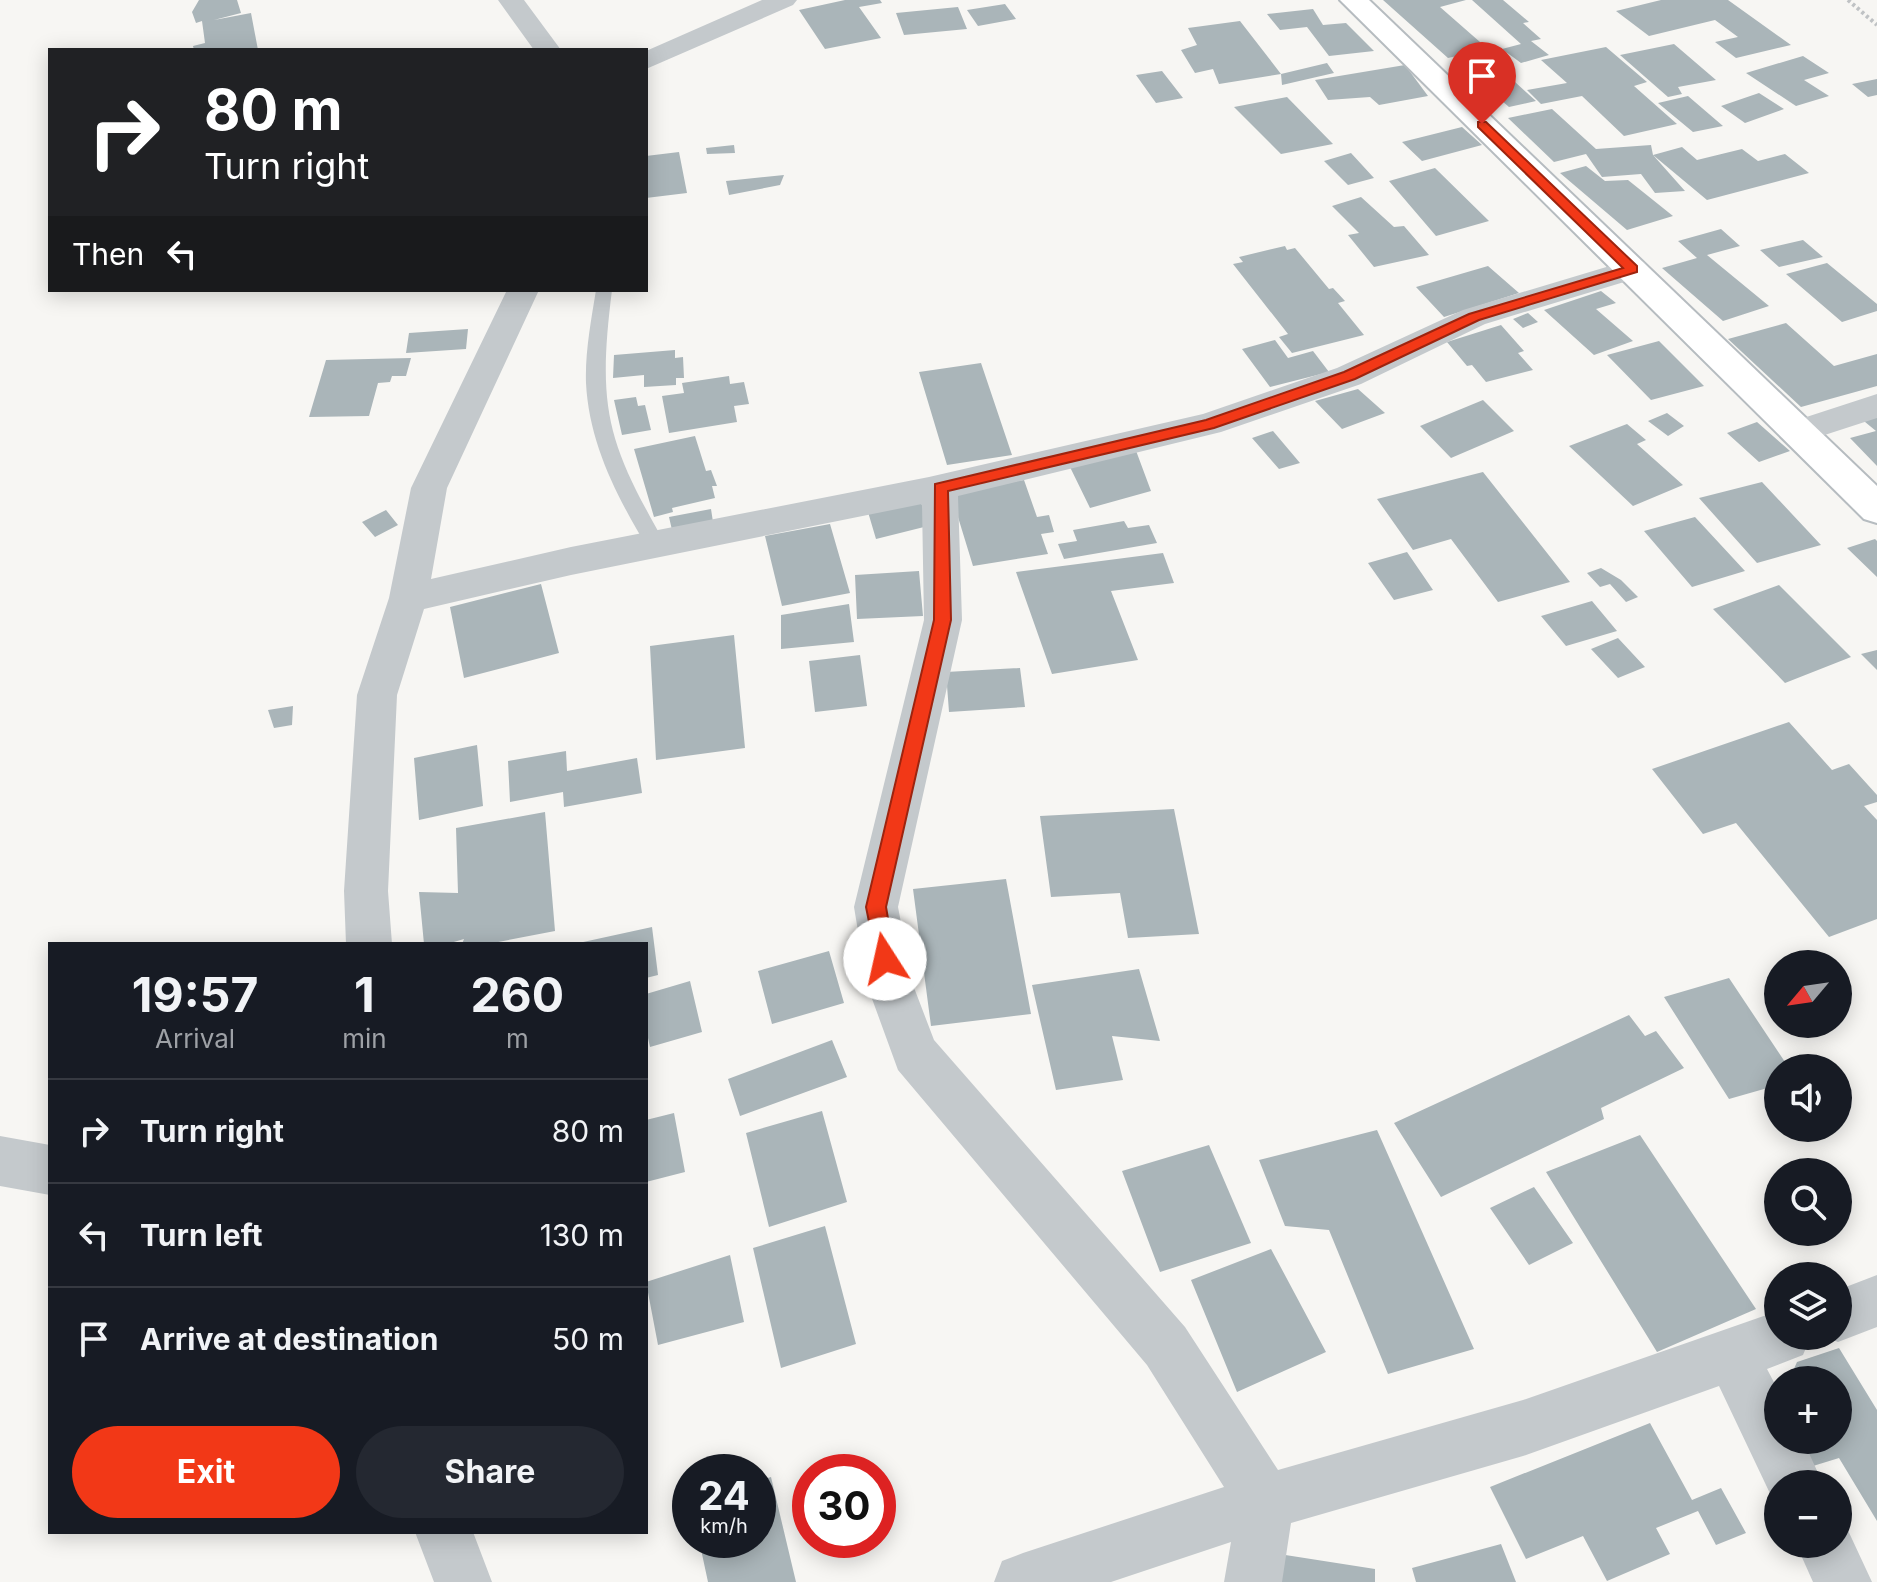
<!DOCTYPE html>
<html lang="en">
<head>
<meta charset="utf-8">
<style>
	:root { --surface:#171b24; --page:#242831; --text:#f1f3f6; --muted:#9ea1a6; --line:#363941; --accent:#f23817 }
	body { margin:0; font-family:Inter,sans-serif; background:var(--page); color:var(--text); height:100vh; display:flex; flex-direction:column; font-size:30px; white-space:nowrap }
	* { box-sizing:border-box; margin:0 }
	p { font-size:26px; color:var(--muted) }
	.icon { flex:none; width:44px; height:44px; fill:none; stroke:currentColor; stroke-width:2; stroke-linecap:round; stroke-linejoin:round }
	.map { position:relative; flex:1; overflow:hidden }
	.details { position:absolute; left:48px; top:942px; width:600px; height:592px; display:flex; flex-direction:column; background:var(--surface); border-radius:0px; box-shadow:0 4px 20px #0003 }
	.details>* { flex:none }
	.top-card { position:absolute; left:48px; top:48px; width:600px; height:244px; border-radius:0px; box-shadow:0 4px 20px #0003; background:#202124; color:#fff; overflow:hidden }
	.needle { width:52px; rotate:241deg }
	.buttons { position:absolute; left:1764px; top:950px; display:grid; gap:16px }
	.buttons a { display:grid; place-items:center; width:88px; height:88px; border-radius:50%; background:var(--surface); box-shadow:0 4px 20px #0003; font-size:40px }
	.speed { position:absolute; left:672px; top:1454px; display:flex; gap:16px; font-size:40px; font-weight:700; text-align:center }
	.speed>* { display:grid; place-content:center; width:104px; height:104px; border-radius:50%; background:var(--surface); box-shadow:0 4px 20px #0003; line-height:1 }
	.speed small { font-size:20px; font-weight:400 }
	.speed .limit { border:12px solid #d22; background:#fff; color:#111 }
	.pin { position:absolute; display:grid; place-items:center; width:68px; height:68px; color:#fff; margin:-82px -34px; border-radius:50% 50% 50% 0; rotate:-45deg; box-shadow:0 0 8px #0007 }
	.pin .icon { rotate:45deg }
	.me { position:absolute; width:88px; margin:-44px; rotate:350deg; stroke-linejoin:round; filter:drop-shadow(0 0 6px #0008) }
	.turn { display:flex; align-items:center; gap:28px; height:168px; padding:0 24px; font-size:36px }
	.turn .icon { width:104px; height:104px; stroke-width:2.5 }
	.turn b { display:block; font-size:56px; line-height:68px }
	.then { display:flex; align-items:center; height:76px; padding:0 24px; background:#0003; gap:16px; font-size:30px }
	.eta { display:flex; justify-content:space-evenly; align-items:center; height:136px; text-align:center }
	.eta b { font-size:48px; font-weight:700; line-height:56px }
	.cta { display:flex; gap:16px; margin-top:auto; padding:16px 24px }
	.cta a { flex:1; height:92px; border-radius:48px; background:var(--accent); color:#fff; font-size:32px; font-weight:700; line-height:92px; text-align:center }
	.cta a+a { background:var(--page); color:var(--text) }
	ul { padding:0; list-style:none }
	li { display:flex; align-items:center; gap:24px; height:104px; padding:0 24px; border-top:2px solid var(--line) }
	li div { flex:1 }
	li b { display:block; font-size:30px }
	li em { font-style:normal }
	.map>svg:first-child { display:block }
	.building { fill:#aab5b9 }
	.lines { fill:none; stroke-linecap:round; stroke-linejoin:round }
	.secondary-casing { stroke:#b6bcc0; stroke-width:4 }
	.path { stroke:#bfc2c4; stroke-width:4; stroke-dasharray:3 3; stroke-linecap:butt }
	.lane { fill:#c4c9cc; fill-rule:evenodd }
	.street { fill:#c4c9cc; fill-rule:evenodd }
	.secondary { fill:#fff; fill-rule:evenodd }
	.route { fill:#f23817; stroke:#9d240f; stroke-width:2 }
</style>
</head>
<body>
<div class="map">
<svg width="1877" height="1582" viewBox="0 0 1877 1582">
	<rect width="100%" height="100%" fill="#f7f6f3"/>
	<path class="building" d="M199,0H237L241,13L214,20L251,13L258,50H194L193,46L205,43L202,21L196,23L192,12Z
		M845,0H880L882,3L859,7L881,38L825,49L799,10Z
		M1383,0H1466L1440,7L1488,49L1448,58Z
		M1472,0H1503L1529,22L1523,23L1541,39L1531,41L1549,55L1521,63L1502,49L1521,44Z
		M1661,0H1728L1791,45L1736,58L1715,42L1738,37L1715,20L1649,36L1616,11Z
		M1005,4L1016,19L978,26L967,10Z
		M958,7L967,29L904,35L896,13Z
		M1313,9L1323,25L1346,23L1374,51L1329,56L1307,27L1280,30L1267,14Z
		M1240,21L1281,74L1327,63L1334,73L1282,85L1281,74L1219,84L1213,69L1195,73L1181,50L1197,45L1188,28Z
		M1674,44L1716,80L1678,87L1682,94L1668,97L1620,55Z
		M1606,47L1647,82L1634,86L1677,124L1624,136L1582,96L1541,104L1527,90L1567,83L1541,60Z
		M1803,56L1829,73L1804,80L1829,96L1796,106L1746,73Z
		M1405,65L1428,96L1379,105L1370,97L1328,100L1315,80Z
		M1162,71L1183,98L1156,103L1136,75Z
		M1504,72L1536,101L1509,107L1494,94L1481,96L1465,80Z
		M1877,79V95L1868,97L1852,84Z
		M1759,93L1784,109L1745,123L1721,106Z
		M1688,96L1723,126L1693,132L1658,103Z
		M1287,97L1333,144L1281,154L1234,107Z
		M1552,109L1596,149L1651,145L1653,155L1682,147L1697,160L1742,149L1758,161L1785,154L1809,173L1707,200L1653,155L1685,191L1655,193L1641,174L1602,177L1586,154L1554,162L1508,118Z
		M1462,127L1482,145L1422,161L1402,142Z
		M734,145L735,153L707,154L706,148Z
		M679,152L687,193L646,198V156Z
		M1351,153L1374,178L1348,185L1324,161Z
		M1586,166L1605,181L1628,180L1673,216L1627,230L1560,173Z
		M1435,168L1489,221L1436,236L1389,181Z
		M784,175L780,185L729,195L726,181Z
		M1361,197L1394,227L1404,226L1429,255L1374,267L1348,235L1359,233L1332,206Z
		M1721,229L1740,246L1707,255L1769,306L1723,321L1662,268L1697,258L1678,241Z
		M1803,240L1823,257L1779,267L1760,250Z
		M1285,246L1287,250L1295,248L1329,289L1333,288L1345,301L1338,303L1364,335L1292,353L1279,337L1288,334L1233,264L1243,262L1239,257Z
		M1827,263L1877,304V311L1842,322L1786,274Z
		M1488,266L1519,293L1444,317L1416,287Z
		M1601,291L1616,303L1596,309L1633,341L1594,355L1544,310Z
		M1528,313L1538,322L1523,328L1513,319Z
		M1786,323L1834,366L1877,354V386L1801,407L1728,339Z
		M1501,325L1524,351L1518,353L1533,370L1486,382L1472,365L1467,366L1447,342Z
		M468,329L466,349L406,353L409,333Z
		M1275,340L1288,358L1313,351L1329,372L1270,387L1242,349Z
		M1659,341L1704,386L1651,400L1607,355Z
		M675,350V358L683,357L684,378H676V385L644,387V375L613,378L614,355Z
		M411,358L406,376H392L390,382L378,383L369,416L309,417L326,360Z
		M981,363L1012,455L947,465L919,372Z
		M729,376L730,384L744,382L749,404L734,406L737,422L669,433L662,396L684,393L682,383Z
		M1358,389L1385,413L1342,429L1315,401Z
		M636,397L638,406L645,405L651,430L622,435L614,400Z
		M1483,400L1514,431L1451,458L1420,426Z
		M1877,412V466L1850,438L1876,431L1859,417Z
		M1667,413L1684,426L1668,436L1648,421Z
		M1757,422L1790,451L1759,462L1727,433Z
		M1627,424L1646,440L1637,444L1683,485L1633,506L1569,446Z
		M1273,431L1300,463L1279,469L1252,438Z
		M695,436L706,471L711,470L717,486H712L715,498L672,508L673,512L654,517L634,449Z
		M1135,448L1151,491L1090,508L1069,465Z
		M1483,472L1570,582L1498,602L1451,539L1413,550L1377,499Z
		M1024,480L1037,517L1049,515L1054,532L1041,534L1048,554L973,566L950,491Z
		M1762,482L1821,545L1757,563L1699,498Z
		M921,502L928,526L876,539L868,512Z
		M711,509L713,522L672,530L669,517Z
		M386,510L398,525L375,537L362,522Z
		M1695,517L1745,571L1692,587L1644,531Z
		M1124,521L1128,528L1149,525L1157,543L1064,559L1058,544L1077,541L1073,530Z
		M830,524L850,593L782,606L765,536Z
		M1875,539L1877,541V577L1847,548Z
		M1407,552L1433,590L1394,600L1368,563Z
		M1163,553L1174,583L1111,591L1138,660L1052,674L1016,572Z
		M1601,568L1621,580L1638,597L1626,602L1610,584L1600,587L1587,573Z
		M919,571L923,616L857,619L855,575Z
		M541,584L559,653L464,678L450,607Z
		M1779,585L1851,657L1785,683L1713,609Z
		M1592,601L1617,631L1566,646L1541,616Z
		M849,604L854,642L781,649V615Z
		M734,635L745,748L656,760L650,646Z
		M1618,638L1645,667L1618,678L1591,649Z
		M1877,650V670L1861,654Z
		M860,655L867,706L815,712L809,661Z
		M1020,668L1025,707L949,712L946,672Z
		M293,706L292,725L274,728L268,710Z
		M1789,722L1832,770L1849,764L1877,795V802L1864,806L1877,820V919L1829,937L1736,823L1703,834L1652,769Z
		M477,745L483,806L419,820L414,758Z
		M566,751L567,771L637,758L642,793L564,807L563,792L510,802L508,761Z
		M1174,809L1199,934L1128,938L1120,893L1051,897L1040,816Z
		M545,812L555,931L488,944H462L464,939L447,944H424L419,892L458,893L456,828Z
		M1006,879L1031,1014L931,1026L913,889Z
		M652,927L658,975L646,978V944H574Z
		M829,951L844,1003L772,1024L758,971Z
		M1139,969L1160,1041L1112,1036L1123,1080L1056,1090L1032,985Z
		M1729,978L1789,1068H1778V1085L1729,1099L1664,997Z
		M690,981L702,1032L650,1047L646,1029V994Z
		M1629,1015L1645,1036L1656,1031L1684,1068L1601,1108L1604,1119L1441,1197L1394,1123Z
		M832,1040L847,1077L740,1116L728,1079Z
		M822,1111L847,1202L769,1227L746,1133Z
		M674,1113L685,1172L646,1182V1120Z
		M1377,1130L1474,1349L1388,1374L1329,1230L1285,1226L1259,1160Z
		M1640,1135L1756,1309L1657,1352L1546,1172Z
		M1209,1145L1251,1243L1160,1272L1122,1171Z
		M1534,1187L1573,1243L1529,1265L1490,1208Z
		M825,1226L856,1344L781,1368L753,1248Z
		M1271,1249L1326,1352L1237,1392L1191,1280Z
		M730,1255L744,1322L658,1345L646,1282Z
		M1839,1348L1877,1410V1521L1839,1458L1813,1466L1799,1440H1838V1380H1789L1797,1362Z
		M1650,1423L1692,1500L1721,1488L1746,1533L1716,1545L1698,1511L1656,1528L1670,1554L1607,1581L1583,1536L1526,1559L1490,1487Z
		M771,1477L796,1582H708L699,1540H758V1481Z
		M1501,1544L1516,1582H1416L1412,1568Z
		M1279,1554L1375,1569V1582H1280Z"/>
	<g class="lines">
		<defs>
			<path id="secondary" d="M1340,0H1369L1877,486V523L1864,519Z"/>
		</defs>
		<use href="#secondary" class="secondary-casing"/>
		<path class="path" d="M1848,0L1877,25"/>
		<path class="lane" d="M596,290H612C597,409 607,442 666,545L656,552L649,550C618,499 589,444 586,383C585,352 591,321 596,290Z"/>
		<path class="street" d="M498,0H524L561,50H534Z
			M762,0H797L793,5L646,69V51Z
			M1633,259L1644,262L1649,269L1644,276L1485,324L1361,384L1221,432L958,496L962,620L898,907L913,985L934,1040L1185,1327L1278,1470L1523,1400L1778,1311V1336H1811L1803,1355L1767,1369L1778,1390V1440H1803L1823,1484H1778V1505L1775,1504L1719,1386L1523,1456L1291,1523L1282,1582H1224L1231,1542L1111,1582H994L1002,1561L1023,1553L1224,1487L1147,1365L898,1070L867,985L854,907L924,620L922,504L571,575L424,609L397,695L388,891L392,944H346L344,891L357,695L389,598L411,488L507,290H539L447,488L431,579L571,547L929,477L1203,414L1337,368L1463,310Z
			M1877,394V418L1800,443L1788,439L1783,431L1788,423Z
			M0,1136L50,1145V1195L0,1186Z
			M1877,1275V1327L1838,1342L1823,1336H1838V1290Z
			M1838,1521L1845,1524L1872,1582H1813L1796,1544H1838Z
			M415,1532H473L492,1582H434Z"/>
		<use href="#secondary" class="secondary"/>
	</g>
	<path class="route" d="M1478,122H1486L1637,266V272L1479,320L1355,379L1214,428L948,491L951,620L886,907L895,959L892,966L885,968L878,966L866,907L934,620L935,484L1206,420L1344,372L1469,314L1623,268L1478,127Z"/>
</svg>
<div class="buttons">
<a><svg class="needle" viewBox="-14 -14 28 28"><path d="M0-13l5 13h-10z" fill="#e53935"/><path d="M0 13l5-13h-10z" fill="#9ea1a6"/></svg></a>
<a><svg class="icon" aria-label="sound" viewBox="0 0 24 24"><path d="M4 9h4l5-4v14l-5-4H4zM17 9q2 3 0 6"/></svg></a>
<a><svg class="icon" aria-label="search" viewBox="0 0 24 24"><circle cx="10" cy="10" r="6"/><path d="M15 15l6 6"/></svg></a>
<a><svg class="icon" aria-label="layers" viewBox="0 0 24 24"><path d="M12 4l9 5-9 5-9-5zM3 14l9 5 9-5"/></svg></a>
<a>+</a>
<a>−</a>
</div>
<div class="speed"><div>24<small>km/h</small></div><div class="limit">30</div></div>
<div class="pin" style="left:1482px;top:124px;background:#d93025"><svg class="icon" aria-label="arrive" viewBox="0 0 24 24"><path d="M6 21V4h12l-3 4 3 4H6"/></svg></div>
<svg class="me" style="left:885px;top:959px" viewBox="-20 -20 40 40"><circle r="19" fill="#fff"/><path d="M0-13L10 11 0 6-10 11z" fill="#f23817"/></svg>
<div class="top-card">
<div class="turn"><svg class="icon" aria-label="right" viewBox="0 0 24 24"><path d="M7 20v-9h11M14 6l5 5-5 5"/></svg><div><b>80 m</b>Turn right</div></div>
<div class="then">Then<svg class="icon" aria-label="left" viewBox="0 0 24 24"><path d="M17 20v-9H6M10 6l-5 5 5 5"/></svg></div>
</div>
<section class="details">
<div class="eta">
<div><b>19:57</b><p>Arrival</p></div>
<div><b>1</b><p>min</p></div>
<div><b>260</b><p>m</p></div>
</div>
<ul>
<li><svg class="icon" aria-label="right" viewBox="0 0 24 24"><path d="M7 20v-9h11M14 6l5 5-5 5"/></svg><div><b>Turn right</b></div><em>80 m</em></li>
<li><svg class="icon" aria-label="left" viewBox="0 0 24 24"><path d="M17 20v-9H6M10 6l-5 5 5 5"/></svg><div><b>Turn left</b></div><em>130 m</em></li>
<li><svg class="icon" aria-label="arrive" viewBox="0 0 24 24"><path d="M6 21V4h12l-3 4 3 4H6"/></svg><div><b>Arrive at destination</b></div><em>50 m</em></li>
</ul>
<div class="cta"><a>Exit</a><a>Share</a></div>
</section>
</div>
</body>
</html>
